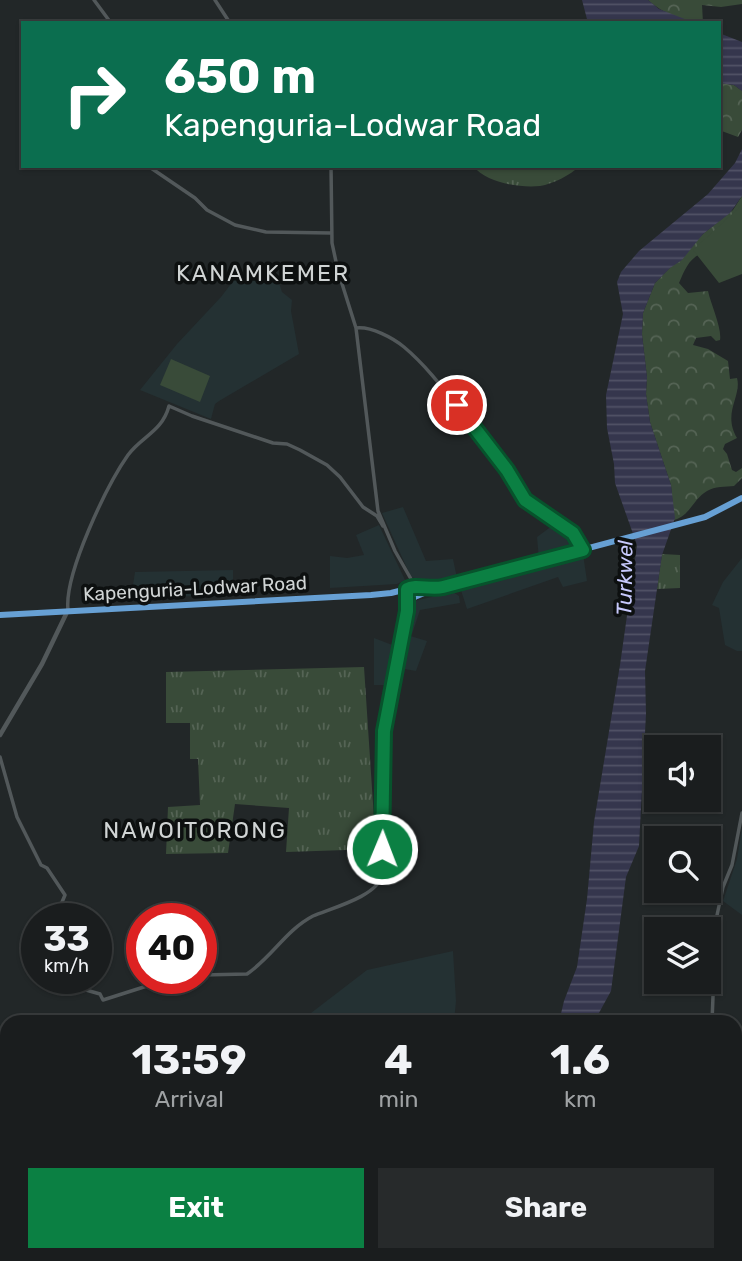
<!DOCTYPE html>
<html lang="en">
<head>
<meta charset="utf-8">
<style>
	:root { --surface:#1a1d1e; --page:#272a2b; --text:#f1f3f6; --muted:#9fa2a4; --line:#383b3c; --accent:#0b8043 }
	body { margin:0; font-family:Rubik,sans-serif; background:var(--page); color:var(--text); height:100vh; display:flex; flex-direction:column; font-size:26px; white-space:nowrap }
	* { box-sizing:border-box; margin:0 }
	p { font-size:23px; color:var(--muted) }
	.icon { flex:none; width:38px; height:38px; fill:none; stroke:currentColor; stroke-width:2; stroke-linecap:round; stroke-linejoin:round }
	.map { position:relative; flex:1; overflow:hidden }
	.panel { position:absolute; left:0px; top:1015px; width:742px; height:247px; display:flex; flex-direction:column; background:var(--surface); border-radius:21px 21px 0 0; box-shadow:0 2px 5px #0004,0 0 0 2px var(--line) }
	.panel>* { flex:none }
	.top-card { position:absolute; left:21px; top:21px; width:700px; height:147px; border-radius:0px; box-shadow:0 2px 5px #0004,0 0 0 2px var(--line); background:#0b6e4f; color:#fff; overflow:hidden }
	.tools { position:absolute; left:644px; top:735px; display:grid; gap:14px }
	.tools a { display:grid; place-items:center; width:77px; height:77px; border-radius:0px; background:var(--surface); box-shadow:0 2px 5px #0004,0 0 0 2px var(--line); font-size:35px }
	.speed { position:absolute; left:21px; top:903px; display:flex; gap:14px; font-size:35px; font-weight:700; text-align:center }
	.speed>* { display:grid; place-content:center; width:91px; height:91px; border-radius:50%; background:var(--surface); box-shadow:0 2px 5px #0004,0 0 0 2px var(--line); line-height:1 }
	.speed small { font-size:18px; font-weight:400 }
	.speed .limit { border:10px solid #d22; background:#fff; color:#111 }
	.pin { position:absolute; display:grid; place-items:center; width:60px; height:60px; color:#fff; margin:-30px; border:4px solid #fff; border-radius:50%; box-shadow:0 2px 7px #0007 }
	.me { position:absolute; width:77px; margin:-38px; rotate:1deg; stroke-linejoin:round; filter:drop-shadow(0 0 5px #0008) }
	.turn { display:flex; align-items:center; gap:24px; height:147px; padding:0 28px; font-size:32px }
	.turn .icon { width:91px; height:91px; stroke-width:2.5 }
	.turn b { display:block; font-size:49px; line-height:60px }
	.eta { display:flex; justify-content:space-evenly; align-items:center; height:119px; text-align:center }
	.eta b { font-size:42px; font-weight:700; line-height:49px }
	.button { display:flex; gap:14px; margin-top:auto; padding:14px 28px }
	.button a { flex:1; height:80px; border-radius:0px; background:var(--accent); color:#fff; font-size:28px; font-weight:700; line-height:80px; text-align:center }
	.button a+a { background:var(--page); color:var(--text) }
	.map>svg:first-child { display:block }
	.built { fill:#243133 }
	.grass { fill:url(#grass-tufts) }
	.forest { fill:url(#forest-crowns) }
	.green { fill:#394b39 }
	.water { fill:url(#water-rules) }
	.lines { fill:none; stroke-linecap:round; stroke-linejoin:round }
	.tertiary { stroke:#52585a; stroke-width:3.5 }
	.secondary { stroke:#52585a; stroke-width:4.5 }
	.trunk { stroke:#67a0d4; stroke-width:6 }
	.route-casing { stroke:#07532c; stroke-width:18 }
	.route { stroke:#0b8043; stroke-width:12 }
	.labels { text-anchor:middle; stroke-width:7; stroke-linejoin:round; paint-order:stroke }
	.street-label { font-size:19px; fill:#d0d4d4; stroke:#0d1010 }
	.water-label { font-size:21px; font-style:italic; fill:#c7c9fc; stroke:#0d1010 }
	.quarter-label { font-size:23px; letter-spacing:2px; fill:#d0d4d4; stroke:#0d1010 }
</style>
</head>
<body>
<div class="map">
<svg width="742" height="1261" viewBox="0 0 742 1261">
	<defs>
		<pattern id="grass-tufts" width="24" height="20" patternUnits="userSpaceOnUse" patternTransform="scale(1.75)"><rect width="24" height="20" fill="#394b39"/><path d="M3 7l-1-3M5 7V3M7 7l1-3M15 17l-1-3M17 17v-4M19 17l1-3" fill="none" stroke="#556455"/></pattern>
		<pattern id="forest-crowns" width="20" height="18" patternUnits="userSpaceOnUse" patternTransform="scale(1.75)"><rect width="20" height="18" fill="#394b39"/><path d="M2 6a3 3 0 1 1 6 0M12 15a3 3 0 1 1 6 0" fill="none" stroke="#556455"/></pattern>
		<pattern id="water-rules" width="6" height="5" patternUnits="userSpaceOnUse" patternTransform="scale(1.75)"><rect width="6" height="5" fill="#35364d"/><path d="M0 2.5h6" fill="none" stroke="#515266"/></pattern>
	</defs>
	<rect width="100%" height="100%" fill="#222728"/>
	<path class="built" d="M237,276L278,280L282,292L292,300L291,311L299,354L219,401L215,404L211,419L140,390L177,344L221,297Z
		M403,507L426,561L453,559L457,578L432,583L411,577L382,513Z
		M556,523L576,537L581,549L539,560L537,537Z
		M379,525L405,580L397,584L330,588V556L347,558L364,555L356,535Z
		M583,554L587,581L563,587L558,577L467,609L460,587Z
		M742,558V651H737L725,645L719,608L712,605L723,582Z
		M233,570V595L131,598L135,572Z
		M453,592L459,596L460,603L420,610L412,634L406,632L414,601Z
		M407,635L427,641L416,671L399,668Z
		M374,638L395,646L389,685H374Z
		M742,828V915L723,901L737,859Z
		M453,951L456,1001L454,1022H316L311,1013L367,970Z"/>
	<path class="grass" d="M473,166H580C570,175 553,184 540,186C519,188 487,183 473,166Z
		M662,554L680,555V588L657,589Z
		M364,667L376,849L286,852L289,808L235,804L228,853L166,854L168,807L200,805L198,759H190V723H166V672Z"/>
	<path class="forest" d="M648,0H742V4L721,7L702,5L703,23C685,23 661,12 648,0Z
		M719,83L734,85L742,91V130L738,137L719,130Z
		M742,196V213L704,252C689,258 685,269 679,283L688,293L708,291C711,305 722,328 720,340L716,341L711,336L696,338L693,345L708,349L728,361L730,379L737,378C742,396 722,413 737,438L725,444L723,449L727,454L732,470L736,472L742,468V478L734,486C725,487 715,486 707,491C693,499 690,516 674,520L671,485L650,422L646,394L647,377L642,334L643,313L655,283L703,234L733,210Z
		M384,1255H502L503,1261H393Z"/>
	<path class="green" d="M742,205V274L719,283L693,250Z
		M171,359L210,376L200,402L160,385Z"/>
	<path class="water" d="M582,0H648L659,9L695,23H588Z
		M719,33L742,42V91L734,85L719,83Z
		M742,149V196L730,213L703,234L682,260L670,268L655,283L643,313L642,334L647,377L646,394L650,422L671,485L675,518L662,555L645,671L646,714L639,846L626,877L611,991L594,1022H559L564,1001L577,967L587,899L594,822L620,665L637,545L615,483L614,464L607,428L606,395L623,314L617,282L621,272L639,251L708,194L735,163Z
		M510,1255H629L630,1257L629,1261H510Z"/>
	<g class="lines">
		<path class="tertiary" d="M94,0L111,23
			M215,0L230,23
			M148,166L195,198L207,210L235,225L266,232L331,233
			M331,166L332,243L338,271L356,328L378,511L395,551L415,586
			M356,328C371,326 393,338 404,347C429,368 448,395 468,420C484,441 503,461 517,484C520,488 520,494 524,498C538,518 574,520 583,549
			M408,609L414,598
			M68,610C64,574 107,485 128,455C142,436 162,432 169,406L192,416L273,443L287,444L300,450L327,465L340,477L363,507L377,516L383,526
			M0,757L17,817L41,865L47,868L65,895L55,919
			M37,963L33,974L37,976
			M201,975L247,974C272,957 286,930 313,916C332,908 378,896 382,875L384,731L407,611L408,597
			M44,978L100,994L103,1000L172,978
			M712,1022L716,920L723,887L732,865L742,813
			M735,1182L742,1184"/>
		<path class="secondary" d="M0,735L42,664L68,610"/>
		<path class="trunk" d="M406 592a6 6 0 1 1 12 0a6 6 0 1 1-12 0Z
			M417,596L431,590L705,517L742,498
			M0,615L371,595L391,593L407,589"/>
	</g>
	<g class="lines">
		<defs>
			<path id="route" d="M382,849L384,731L407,611V589C415,584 431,590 443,587L583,550L573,533L525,500L507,470L457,405"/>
		</defs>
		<use href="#route" class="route-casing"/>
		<use href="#route" class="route"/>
	</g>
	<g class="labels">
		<g class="street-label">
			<text transform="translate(195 588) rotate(-3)" y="7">Kapenguria-Lodwar Road</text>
		</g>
		<g class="water-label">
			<text transform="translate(625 578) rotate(-89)" y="7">Turkwel</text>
		</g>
		<g class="quarter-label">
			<text x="263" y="281">KANAMKEMER</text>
			<text x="195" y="838">NAWOITORONG</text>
		</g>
	</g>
</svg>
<div class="tools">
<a><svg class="icon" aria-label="sound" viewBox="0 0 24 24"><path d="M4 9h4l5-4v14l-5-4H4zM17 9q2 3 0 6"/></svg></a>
<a><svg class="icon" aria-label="search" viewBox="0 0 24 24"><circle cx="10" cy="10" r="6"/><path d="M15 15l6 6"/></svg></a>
<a><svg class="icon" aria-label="layers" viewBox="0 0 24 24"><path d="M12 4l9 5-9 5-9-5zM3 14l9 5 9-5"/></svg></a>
</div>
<div class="speed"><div>33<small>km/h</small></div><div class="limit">40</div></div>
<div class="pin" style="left:457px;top:405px;background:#d93025"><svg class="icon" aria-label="arrive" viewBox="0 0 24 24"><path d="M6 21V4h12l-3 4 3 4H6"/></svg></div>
<svg class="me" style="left:382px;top:849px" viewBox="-20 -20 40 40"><circle r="17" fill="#0b8043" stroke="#fff" stroke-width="3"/><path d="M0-11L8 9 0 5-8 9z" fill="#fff"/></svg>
<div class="top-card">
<div class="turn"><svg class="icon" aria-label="right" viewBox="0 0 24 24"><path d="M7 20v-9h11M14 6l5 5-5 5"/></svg><div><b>650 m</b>Kapenguria-Lodwar Road</div></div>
</div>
<section class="panel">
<div class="eta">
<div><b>13:59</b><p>Arrival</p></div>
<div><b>4</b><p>min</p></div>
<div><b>1.6</b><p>km</p></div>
</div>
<div class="button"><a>Exit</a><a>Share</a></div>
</section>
</div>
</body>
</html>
